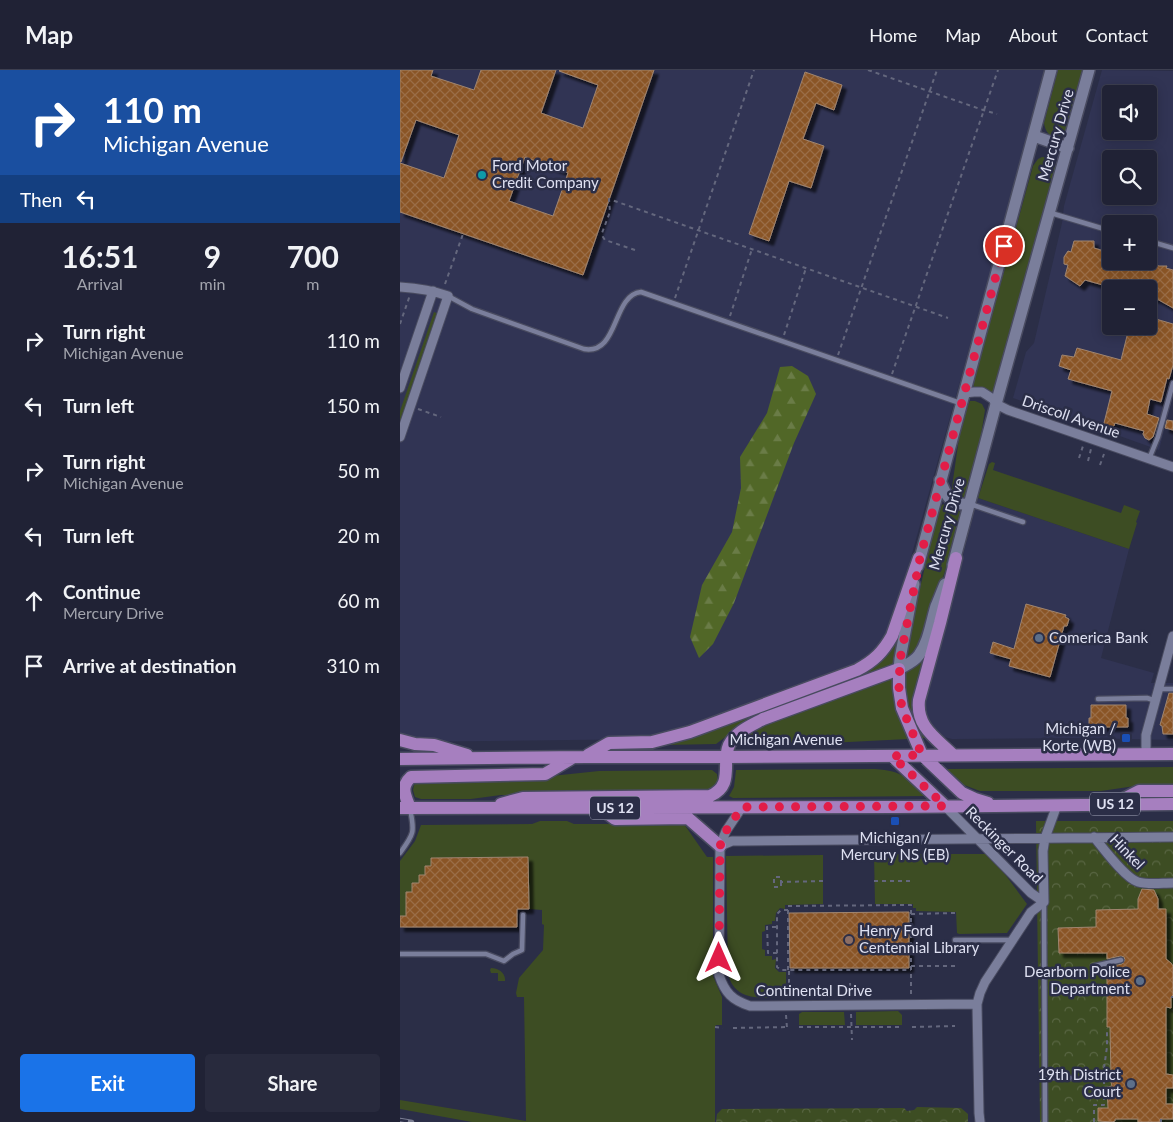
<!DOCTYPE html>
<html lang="en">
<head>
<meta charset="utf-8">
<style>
	:root { --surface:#202235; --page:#282a3d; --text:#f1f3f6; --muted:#a2a4ad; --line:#3d3f50; --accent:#1a73e8 }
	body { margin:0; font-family:Lato,sans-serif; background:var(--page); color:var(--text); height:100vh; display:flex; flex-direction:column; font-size:19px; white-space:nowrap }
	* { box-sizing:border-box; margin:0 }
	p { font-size:16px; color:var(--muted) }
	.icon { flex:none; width:28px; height:28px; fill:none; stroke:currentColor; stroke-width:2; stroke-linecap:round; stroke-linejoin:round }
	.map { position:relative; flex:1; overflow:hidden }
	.drawer { display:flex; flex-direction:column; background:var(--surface); width:400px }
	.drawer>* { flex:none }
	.guide { background:#1a4fa0; color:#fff; overflow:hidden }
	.fabs { position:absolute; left:702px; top:15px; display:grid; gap:10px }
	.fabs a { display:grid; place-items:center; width:55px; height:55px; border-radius:5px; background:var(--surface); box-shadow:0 2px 12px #0003,0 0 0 1px var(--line); font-size:25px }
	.pin { position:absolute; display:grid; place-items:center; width:42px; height:42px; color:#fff; margin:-21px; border:2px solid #fff; border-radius:50%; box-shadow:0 1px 5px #0007 }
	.me { position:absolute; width:55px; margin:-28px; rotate:0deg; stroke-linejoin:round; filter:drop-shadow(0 0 4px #0008) }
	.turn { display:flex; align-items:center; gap:18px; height:105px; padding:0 20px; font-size:22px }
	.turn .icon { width:65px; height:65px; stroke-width:2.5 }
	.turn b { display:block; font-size:35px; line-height:42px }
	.then { display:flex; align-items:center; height:48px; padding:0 20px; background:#0003; gap:10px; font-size:19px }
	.eta { display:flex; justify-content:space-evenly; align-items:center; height:85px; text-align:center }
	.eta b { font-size:30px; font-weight:700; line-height:35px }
	.action { display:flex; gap:10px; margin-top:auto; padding:10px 20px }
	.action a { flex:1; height:58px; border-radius:5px; background:var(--accent); color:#fff; font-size:20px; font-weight:700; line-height:58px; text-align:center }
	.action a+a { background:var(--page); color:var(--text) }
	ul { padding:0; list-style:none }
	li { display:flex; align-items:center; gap:15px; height:65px; padding:0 20px }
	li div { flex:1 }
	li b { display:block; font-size:19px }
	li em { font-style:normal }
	header { display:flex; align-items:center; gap:30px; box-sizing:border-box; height:70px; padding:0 25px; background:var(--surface); border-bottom:1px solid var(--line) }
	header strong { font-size:24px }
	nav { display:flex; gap:28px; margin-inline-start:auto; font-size:18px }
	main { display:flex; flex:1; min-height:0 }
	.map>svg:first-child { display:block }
	.built { fill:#313454; fill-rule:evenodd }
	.grass { fill:#3d4d23 }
	.forest { fill:url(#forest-firs) }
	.park { fill:url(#park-crowns) }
	.building { fill:url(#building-cross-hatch); stroke:#a0856f; fill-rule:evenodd; filter:url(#shadow) }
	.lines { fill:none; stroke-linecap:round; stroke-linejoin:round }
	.lane-casing { stroke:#494b60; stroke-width:7 }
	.street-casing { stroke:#494b60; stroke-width:11 }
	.secondary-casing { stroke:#494b60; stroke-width:14 }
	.primary-casing { stroke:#494b60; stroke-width:15 }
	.path { stroke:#64677d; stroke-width:2; stroke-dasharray:4 4; stroke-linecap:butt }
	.lane { stroke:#7a7e9b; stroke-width:4.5 }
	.street { stroke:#7a7e9b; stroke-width:9 }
	.secondary { stroke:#7a7e9b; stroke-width:11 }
	.primary { stroke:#a67fbf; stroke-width:12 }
	.rail-casing { stroke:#7c7f94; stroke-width:4.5 }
	.rail { stroke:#2b2e47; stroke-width:2.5; stroke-dasharray:8; stroke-linecap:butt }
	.route { stroke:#e11d48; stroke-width:9; stroke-dasharray:0 16.2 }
	.culture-dot { fill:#0f9aa8; stroke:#2b2e47; stroke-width:2 }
	.service-dot { fill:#5c6f8a; stroke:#2b2e47; stroke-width:2 }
	.transit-dot { fill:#1a4fb4; stroke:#2b2e47; stroke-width:2 }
	.education-dot { fill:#8d6e63; stroke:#2b2e47; stroke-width:2 }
	.labels { text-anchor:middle; stroke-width:5; stroke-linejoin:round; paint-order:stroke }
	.shield { fill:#2b2e47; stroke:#a8abbe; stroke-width:1 }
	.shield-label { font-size:14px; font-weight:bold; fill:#dee0f1 }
	.street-label { font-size:15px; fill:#dee0f1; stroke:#2b2e47 }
	.poi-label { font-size:15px; fill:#dee0f1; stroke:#2b2e47; text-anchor:start }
</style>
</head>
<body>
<header>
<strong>Map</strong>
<nav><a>Home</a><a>Map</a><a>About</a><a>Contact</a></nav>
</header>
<main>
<section class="drawer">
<div class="guide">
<div class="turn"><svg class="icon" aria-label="right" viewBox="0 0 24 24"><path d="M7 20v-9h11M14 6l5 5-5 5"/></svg><div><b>110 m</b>Michigan Avenue</div></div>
<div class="then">Then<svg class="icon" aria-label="left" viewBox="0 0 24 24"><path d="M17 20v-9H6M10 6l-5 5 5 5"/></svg></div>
</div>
<div class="eta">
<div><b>16:51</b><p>Arrival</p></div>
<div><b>9</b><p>min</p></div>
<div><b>700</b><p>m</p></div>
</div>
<ul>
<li><svg class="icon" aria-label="right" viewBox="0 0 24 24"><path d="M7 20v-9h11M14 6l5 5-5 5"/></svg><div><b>Turn right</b><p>Michigan Avenue</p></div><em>110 m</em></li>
<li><svg class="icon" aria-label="left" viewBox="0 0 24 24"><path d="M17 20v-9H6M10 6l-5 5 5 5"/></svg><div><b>Turn left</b></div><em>150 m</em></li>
<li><svg class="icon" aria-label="right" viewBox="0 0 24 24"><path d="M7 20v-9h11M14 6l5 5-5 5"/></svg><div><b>Turn right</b><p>Michigan Avenue</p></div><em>50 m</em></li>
<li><svg class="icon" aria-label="left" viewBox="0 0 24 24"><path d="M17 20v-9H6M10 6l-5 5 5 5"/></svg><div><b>Turn left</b></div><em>20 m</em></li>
<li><svg class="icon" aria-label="ahead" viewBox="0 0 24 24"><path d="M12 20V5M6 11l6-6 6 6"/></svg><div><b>Continue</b><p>Mercury Drive</p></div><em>60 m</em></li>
<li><svg class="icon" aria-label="arrive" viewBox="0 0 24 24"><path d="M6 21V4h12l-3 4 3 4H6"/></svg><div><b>Arrive at destination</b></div><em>310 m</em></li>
</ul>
<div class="action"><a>Exit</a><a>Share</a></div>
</section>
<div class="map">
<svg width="773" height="1052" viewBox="0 0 773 1052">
	<defs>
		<pattern id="forest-firs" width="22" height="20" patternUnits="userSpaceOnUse" patternTransform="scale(1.25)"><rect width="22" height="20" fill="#516727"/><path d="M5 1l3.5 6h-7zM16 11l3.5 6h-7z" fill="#6a7c47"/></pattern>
		<pattern id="park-crowns" width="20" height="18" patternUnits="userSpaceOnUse" patternTransform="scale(1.25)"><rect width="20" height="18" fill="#3d4d23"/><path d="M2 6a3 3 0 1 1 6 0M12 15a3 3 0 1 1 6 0" fill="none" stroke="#596643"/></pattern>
		<pattern id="building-cross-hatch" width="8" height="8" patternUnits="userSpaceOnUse" patternTransform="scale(1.25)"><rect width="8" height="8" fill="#8a5526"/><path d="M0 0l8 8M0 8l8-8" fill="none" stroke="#9a6d46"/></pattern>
		<filter id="shadow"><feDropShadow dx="4.5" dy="4.5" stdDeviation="1" flood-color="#0009"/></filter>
	</defs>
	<rect width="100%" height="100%" fill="#2b2e47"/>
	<path class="built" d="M0,0H645L615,114L491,559L474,585L458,592L253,669L0,672Z
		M702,0L773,1V326L759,380L613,328L626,282L634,273L662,153L664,136ZM711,24H749V61H711ZM711,89H749V126H711ZM711,154H749V191H711ZM711,219H749V256H711Z
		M578,428L729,479L701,588L754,603L751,613H773V670L680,668L552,669L544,667L536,663L527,650L524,635Z"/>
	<path class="grass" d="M658,0H685L667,62C656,71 646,67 644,53Z
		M642,87C651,87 653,90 657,97L598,319L592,325L586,320L574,317L573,314L633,96L638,89Z
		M34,242L39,244L0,356V341Z
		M570,331H575L582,334L585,340L575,403L567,426L561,429C555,427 552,423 552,417L559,368L568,335Z
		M592,392L595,393L593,400L721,443L724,435L740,441L736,452L737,453L729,479L578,428L589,394Z
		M544,434L553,440L563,442L556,468L520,576L507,591L504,588L535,453L537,445L542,435Z
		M511,519L497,594L335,660L316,674L264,675L470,596Z
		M526,579L517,625L529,668H522L505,632L504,600Z
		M494,603L508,669L409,674H344L340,672V669L350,661Z
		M773,697V716H735L701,721H580L564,715L548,700V699Z
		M475,699C504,701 506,708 526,726L333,728L329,726L334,717L336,700Z
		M312,700L317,704L318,712L310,721L297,724L101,725L71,729H21L15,727L13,720L14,715L19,711L142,707L199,701Z
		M140,751H167L174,754H284L307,787H313V906L322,927V955H316L315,957V1052H72L0,1039V1030L126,1051L124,927H117L116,923L119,908L143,880L144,855L142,854V840L129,839L128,787L31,788V796H25V805H19V813L12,822H6V834H8V846H0V791L15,771L21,755L132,754Z
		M474,784H590L627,834L607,863L559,864L557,863L556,842L516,841V838H513V834H475Z
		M423,785V834L385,835V839L380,838L376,843L375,851H372V854L365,855V861L362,862V879L365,880V886H372V890L376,889L375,898L379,902H386V928C363,927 334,933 328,903L326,786Z
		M91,898C98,898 106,903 105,911H98V903H91L90,900Z
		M498,941L502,945V955H456V942Z
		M402,942H444L445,955H399V944Z"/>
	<path class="forest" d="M392,296L408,306L416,324L394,373L334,533L313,574L299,588L290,567L302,515L332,462L341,418L340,387L367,343L380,297Z"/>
	<path class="park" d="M636,751H773V1052H640Z
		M517,1037L561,1038L568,1044V1052H316L317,1044L322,1039L504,1038L507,1041L514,1040Z"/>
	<path class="building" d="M0,0H33L31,6L74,20L81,0H156L141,43L183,58L198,15L159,1L160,0H254L183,205L0,142V93L44,108L59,65L16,50L1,92H0ZM125,87L168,103L153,146L109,131Z
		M405,2L442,15L434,40L416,33L403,69L424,76L411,118L389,111L369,171L349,164Z
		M674,171H694V178L711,183V191H742L759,196H767L766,198L773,200V238L757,229L749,227V219H717L685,210L680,216L665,206L668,195L664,194V187L668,181L671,182Z
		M749,247L773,254V295L769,309L767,308L761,332L750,329L747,344L759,348L753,367L749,370L745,368L743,364L744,361L715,353L714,356L710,359L706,358L704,353L712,321L668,309L671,300L659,296L662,285L674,287L677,278L721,290L728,262L741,265L744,256H749Z
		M767,350L773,351V360L765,358Z
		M626,534L666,545L665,547L669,549L667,556H664L650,607L609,596L611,589L590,583L593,572L614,579Z
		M769,623H773V664H763L762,656L760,655Z
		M691,635H726V648H728V657H689V648H691Z
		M128,787L129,839H117V857H0V846H6V822H12V813H19V805H25V796H31V788Z
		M742,819L754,820L758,829V839H766V889L771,893L773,896V925L771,927V938L766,937V1004L773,1005V1018H766V1034H773V1049H760V1052H738V1049H715V1051L712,1052L698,1051V1038H708L707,1017L712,1016L710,1008L711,1007L710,957H707V897L722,894L725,890L724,887L721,886L707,889V883H659L658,858L696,857V840L738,839V829Z
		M509,842V898H390L389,843Z"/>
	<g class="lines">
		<defs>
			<path id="lane" d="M651,143L711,161
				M749,171L773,178
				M48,226L72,239L184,279C219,285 212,225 241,222L560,333
				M749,389L758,367L773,313
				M570,434L623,452
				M759,619H773
				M698,629L747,628L756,631
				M0,783C14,764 15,762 10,739
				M644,833L645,1052
				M555,870H612
				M0,884H86L104,891L113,884L122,880L123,845
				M695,896L721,890
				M645,1007L670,1008"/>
			<path id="street" d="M0,217C17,218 32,220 48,226L0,367
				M0,318L33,221
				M564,323L574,322H582L593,329L596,334L608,340L773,397
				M746,684V665L773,566
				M545,736L631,823L644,832
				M342,737L326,761L320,776L319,905C325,923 332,930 350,936L577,934
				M694,767C703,778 725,808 738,812C748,815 762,813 773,813
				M320,776L332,771H341L773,767
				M644,832L643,781L645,768L657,735
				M580,1052L579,1043L577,934L580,923L585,912L631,842L644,832"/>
			<path id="secondary" d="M634,66L668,78
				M540,410C546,426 550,436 570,434
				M553,495L596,334L689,0
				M518,496L651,0
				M514,514L500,589L499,599C506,595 514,592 519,585C529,571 531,552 536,536C539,529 542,521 545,514"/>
			<path id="primary" d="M0,670L15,674L34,675L67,685
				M188,685L209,673L252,672L290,662L457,600C474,591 483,582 492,566L519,488
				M553,685C536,668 516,657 519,630L540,553L556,488
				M492,686L545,736
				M0,689L186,687H327L773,684
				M716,733L739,721H773
				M101,734L123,728L310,726C335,715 321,693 329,675C335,662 352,655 363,649L499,599V618L502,638L522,685L562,723L575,729L588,733
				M0,738L498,737L773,734
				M10,738C5,725 0,717 11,707L145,704L172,688
				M200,738L215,749L288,748L320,776"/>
		</defs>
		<use href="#lane" class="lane-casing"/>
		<use href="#street" class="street-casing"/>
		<use href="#secondary" class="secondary-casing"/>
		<use href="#primary" class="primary-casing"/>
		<path class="path" d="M468,0L583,40L597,44
			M235,180L205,170L203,167L202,163L210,142L209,129L548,248
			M45,214L63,164
			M275,228L354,0
			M330,246L352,179
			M0,254L10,225
			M384,265L406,198
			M438,285L537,0
			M492,304L598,0
			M18,339L41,347
			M679,388L683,376
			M688,391L691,379
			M700,395L704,384
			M474,811H510
			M381,812V817H374V807H381V812L423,811
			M388,840H381L377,844V897L381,900H511
			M511,844L555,843
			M377,883H368L367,857H377
			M511,896H556
			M388,900V836L511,835V926
			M389,901V926
			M450,913L451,926
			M771,927H773
			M451,944L452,970
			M386,945L387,958
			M315,957L323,958
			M399,957H502
			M512,957L555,956
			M333,958L388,957
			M761,1049V1052
			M694,1052V1035H704V998L707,977V958"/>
		<use href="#lane" class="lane"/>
		<use href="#street" class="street"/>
		<use href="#secondary" class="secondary"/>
		<use href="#primary" class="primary"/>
		<defs>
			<path id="rail" d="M0,1050L12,1052"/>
		</defs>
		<use href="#rail" class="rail-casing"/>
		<use href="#rail" class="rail"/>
	</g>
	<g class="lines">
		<path class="route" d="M319,888L320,776L326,761L342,737L545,736L492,686L522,685L502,638L499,618L500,590L520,488L604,176"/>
	</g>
	<circle class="culture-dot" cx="82" cy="105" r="5"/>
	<g class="service-dot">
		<circle cx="639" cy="568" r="5"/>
		<circle cx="740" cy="911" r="5"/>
		<circle cx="731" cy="1014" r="5"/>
	</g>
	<g class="transit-dot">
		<rect x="721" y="663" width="10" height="10" rx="2.5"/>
		<rect x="490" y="746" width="10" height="10" rx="2.5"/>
	</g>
	<circle class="education-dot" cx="449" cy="870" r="5"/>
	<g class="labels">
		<g class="shield">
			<rect x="690" y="722.5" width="50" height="23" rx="4"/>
			<rect x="190" y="726.5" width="50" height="23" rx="4"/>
		</g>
		<g class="shield-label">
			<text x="715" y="739">US 12</text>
			<text x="215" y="743">US 12</text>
		</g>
		<g class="street-label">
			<text transform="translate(656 65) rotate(-74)" y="5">Mercury Drive</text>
			<text transform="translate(671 347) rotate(19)" y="5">Driscoll Avenue</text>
			<text transform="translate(547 454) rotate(-74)" y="5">Mercury Drive</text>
			<text x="386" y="675">Michigan Avenue</text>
			<text transform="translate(604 775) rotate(45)" y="5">Reckinger Road</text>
			<text transform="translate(727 782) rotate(46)" y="5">Hinkel</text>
			<text x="414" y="926">Continental Drive</text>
		</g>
		<g class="poi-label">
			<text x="92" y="101">Ford Motor<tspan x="92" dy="17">Credit Company</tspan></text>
			<text x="649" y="573">Comerica Bank</text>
			<text x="716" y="664" text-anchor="end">Michigan /<tspan x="716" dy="17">Korte (WB)</tspan></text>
			<text x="495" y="773" text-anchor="middle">Michigan /<tspan x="495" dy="17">Mercury NS (EB)</tspan></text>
			<text x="459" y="866">Henry Ford<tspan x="459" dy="17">Centennial Library</tspan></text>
			<text x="730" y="907" text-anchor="end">Dearborn Police<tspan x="730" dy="17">Department</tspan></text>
			<text x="721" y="1010" text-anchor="end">19th District<tspan x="721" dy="17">Court</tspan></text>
		</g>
	</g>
</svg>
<div class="fabs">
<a><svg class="icon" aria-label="sound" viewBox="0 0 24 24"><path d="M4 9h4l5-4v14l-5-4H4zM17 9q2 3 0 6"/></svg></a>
<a><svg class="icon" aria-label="search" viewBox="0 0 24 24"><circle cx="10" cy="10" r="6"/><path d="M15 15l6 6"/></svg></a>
<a>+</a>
<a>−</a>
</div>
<div class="pin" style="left:604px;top:176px;background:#d93025"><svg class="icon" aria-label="arrive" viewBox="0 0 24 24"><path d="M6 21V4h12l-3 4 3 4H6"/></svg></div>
<svg class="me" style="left:319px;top:888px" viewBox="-20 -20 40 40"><path d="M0-17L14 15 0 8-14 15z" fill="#e11d48" stroke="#fff" stroke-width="4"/></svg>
</div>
</main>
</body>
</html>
